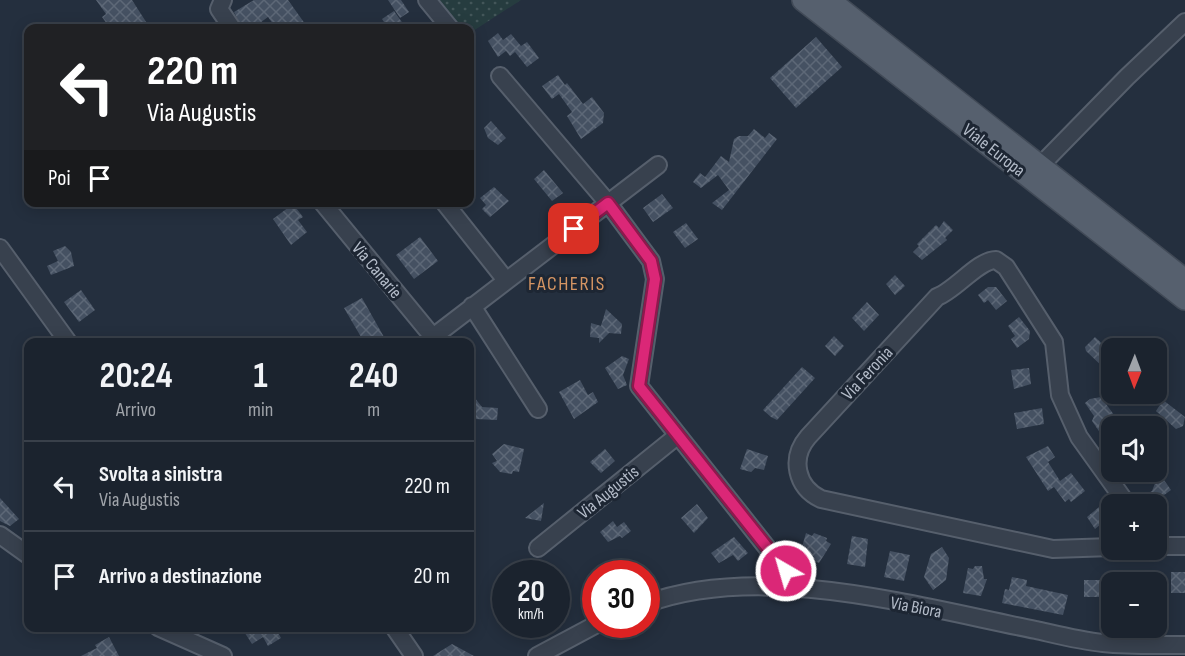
<!DOCTYPE html>
<html lang="it">
<head>
<meta charset="utf-8">
<style>
	:root { --surface:#1b232e; --page:#282f3a; --text:#f1f3f6; --muted:#a0a4aa; --line:#39404a }
	body { margin:0; font-family:"Sofia Sans Condensed",sans-serif; background:var(--page); color:var(--text); height:100vh; display:flex; flex-direction:column; font-size:22px; white-space:nowrap }
	* { box-sizing:border-box; margin:0 }
	p { font-size:20px; color:var(--muted) }
	.icon { flex:none; width:33px; height:33px; fill:none; stroke:currentColor; stroke-width:2; stroke-linecap:round; stroke-linejoin:round }
	.map { position:relative; flex:1; overflow:hidden }
	.details { position:absolute; left:24px; top:338px; width:450px; height:294px; display:flex; flex-direction:column; background:var(--surface); border-radius:12px; box-shadow:0 3px 15px #0003,0 0 0 2px var(--line) }
	.details>* { flex:none }
	.top-card { position:absolute; left:24px; top:24px; width:450px; height:183px; border-radius:12px; box-shadow:0 3px 15px #0003,0 0 0 2px var(--line); background:#202124; color:#fff; overflow:hidden }
	.needle { width:39px; rotate:181deg }
	.fabs { position:absolute; left:1101px; top:338px; display:grid; gap:12px }
	.fabs a { display:grid; place-items:center; width:66px; height:66px; border-radius:12px; background:var(--surface); box-shadow:0 3px 15px #0003,0 0 0 2px var(--line); font-size:30px }
	.speed { position:absolute; left:492px; top:560px; display:flex; gap:12px; font-size:30px; font-weight:700; text-align:center }
	.speed>* { display:grid; place-content:center; width:78px; height:78px; border-radius:50%; background:var(--surface); box-shadow:0 3px 15px #0003,0 0 0 2px var(--line); line-height:1 }
	.speed small { font-size:15px; font-weight:400 }
	.speed .limit { border:9px solid #d22; background:#fff; color:#111 }
	.pin { position:absolute; display:grid; place-items:center; width:51px; height:51px; color:#fff; margin:-26px; border-radius:12px; box-shadow:0 3px 9px #0006 }
	.me { position:absolute; width:66px; margin:-33px; rotate:322deg; stroke-linejoin:round; filter:drop-shadow(0 0 4px #0008) }
	.turn { display:flex; align-items:center; gap:21px; height:126px; padding:0 24px; font-size:27px }
	.turn .icon { width:78px; height:78px; stroke-width:2.5 }
	.turn b { display:block; font-size:42px; line-height:51px }
	.then { display:flex; align-items:center; height:57px; padding:0 24px; background:#0003; gap:12px; font-size:22px }
	.eta { display:flex; justify-content:space-evenly; align-items:center; height:102px; text-align:center }
	.eta b { font-size:36px; font-weight:700; line-height:42px }
	ul { padding:0; list-style:none }
	li { display:flex; align-items:center; gap:18px; height:90px; padding:0 24px; border-top:2px solid var(--line) }
	li div { flex:1 }
	li b { display:block; font-size:22px }
	li em { font-style:normal }
	.map>svg:first-child { display:block }
	.green { fill:url(#green-dots) }
	.building { fill:url(#building-cross-hatch) }
	.lines { fill:none; stroke-linecap:round; stroke-linejoin:round }
	.minor-casing { stroke:#565f6c; stroke-width:20 }
	.major-casing { stroke:#414a57; stroke-width:24 }
	.minor { stroke:#38414e; stroke-width:16 }
	.major { stroke:#56606e; stroke-width:21 }
	.route-casing { stroke:#8e194d; stroke-width:15 }
	.route { stroke:#db2777; stroke-width:10 }
	.labels { text-anchor:middle; stroke-width:6; stroke-linejoin:round; paint-order:stroke }
	.street-label { font-size:18px; fill:#b4bcc9; stroke:#1d2633 }
	.neighbourhood-label { font-size:20px; letter-spacing:1.5px; fill:#d59563; stroke:#1d2633 }
</style>
</head>
<body>
<div class="map">
<svg width="1185" height="656" viewBox="0 0 1185 656">
	<defs>
		<pattern id="green-dots" width="8" height="8" patternUnits="userSpaceOnUse" patternTransform="scale(1.5)"><rect width="8" height="8" fill="#263c3f"/><path d="M2 2h.1M6 6h.1" fill="none" stroke="#435659" stroke-width="1.8" stroke-linecap="round"/></pattern>
		<pattern id="building-cross-hatch" width="8" height="8" patternUnits="userSpaceOnUse" patternTransform="scale(1.5)"><rect width="8" height="8" fill="#455162"/><path d="M0 0l8 8M0 8l8-8" fill="none" stroke="#5d6877"/></pattern>
	</defs>
	<rect width="100%" height="100%" fill="#242f3e"/>
	<path class="green" d="M428,0H521L470,33V28H449Z"/>
	<path class="building" d="M96,0H132L150,28H110L102,17L106,14Z
		M254,0H288L308,28H276L268,17L253,28H242L234,12Z
		M388,0H401L409,12L400,18Z
		M394,11L406,28H388L382,19Z
		M498,33L503,40L511,34L521,46L527,42L539,58L527,67L515,52L510,56L506,51L498,57L488,41Z
		M816,37L842,67L796,108L770,78Z
		M558,75L565,85L567,83L583,104L592,97L604,113L603,123L581,139L567,116L572,112L559,94L552,99L542,86Z
		M491,121L506,138L498,145L488,138L484,128Z
		M754,129L765,138L769,133L777,139L722,210L712,203L729,190L718,175L701,188L693,182L700,173L705,177L721,156L729,162L734,139L739,136H748Z
		M544,170L563,193L552,201L534,179Z
		M494,187L509,201L490,217L482,209L486,205L480,198Z
		M662,194L673,208L653,222L643,208Z
		M293,204L303,217L298,220L307,232L291,245L273,219Z
		M944,221L953,230L945,238L947,240L922,260L913,252L919,246L917,244L936,225L939,228Z
		M686,223L698,239L685,248L673,232Z
		M420,237L438,261L414,279L396,255Z
		M65,246L71,252L74,266L51,275L47,266L58,261L53,251Z
		M895,275L905,286L895,295L886,284Z
		M988,287H996L1007,301L996,310L988,300L984,303L978,295Z
		M81,290L95,310L79,322L64,302Z
		M362,298L384,337L376,342H364L344,308Z
		M867,302L879,315L864,331L852,318Z
		M606,309L622,324L621,334L609,333L599,343V338L590,337L591,323L601,326Z
		M1019,317L1030,331L1029,339L1017,348L1011,339L1015,336L1008,326Z
		M834,336L844,346L835,356L825,346Z
		M1095,337L1112,353V363L1105,369L1086,351L1085,347Z
		M622,356L629,359L623,375L627,385L618,389L605,368Z
		M802,367L815,378L777,420L771,417L763,410Z
		M1029,368L1031,384L1014,389L1011,370Z
		M580,380L588,395L593,392L598,402L574,419L559,392Z
		M470,392L482,407L498,408L497,420L475,419L470,412Z
		M1101,397L1122,426H1112V431L1103,437L1092,421L1094,416L1085,403L1090,399Z
		M1163,400L1185,417L1183,426L1176,429L1156,411Z
		M1042,408L1044,424L1017,429L1014,413Z
		M504,444L524,449L519,472L513,471L512,474L500,472L492,463L497,461L492,454Z
		M1048,446L1055,457L1048,462L1060,481L1071,473L1085,491L1071,502L1069,499L1065,502L1054,487L1048,491L1026,457Z
		M605,449L615,461L601,473L590,462Z
		M747,449L768,456L764,470L755,468L751,472L740,469Z
		M1159,473L1171,490L1153,503L1147,494L1152,491Z
		M0,498L19,519L10,526L0,521Z
		M544,503L541,521L525,518Z
		M697,504L708,518L694,533L681,518Z
		M1099,507L1108,518L1095,529L1087,517Z
		M613,521L617,527L624,522L631,531L622,538L620,536L608,542L600,532Z
		M806,533L812,536L814,533L827,538L826,541L831,544L819,563L800,554Z
		M852,536L868,539L865,567L847,564Z
		M734,537L748,553L738,561L733,555L719,563L711,553Z
		M942,547L949,558L946,580L933,590L924,577L931,554Z
		M890,551L910,555L904,581L884,577Z
		M975,566H982L984,579H987L981,596L963,593L968,568L973,569Z
		M1171,572H1185V593H1171Z
		M1012,577L1027,580L1026,586L1068,595L1063,615L1002,603L1005,589L1009,590Z
		M1084,580H1111V597H1084Z
		M241,627H280L276,629L281,638L268,646L263,637L252,644Z
		M109,637L119,656H81L97,648L95,645Z
		M452,644L474,656H433Z"/>
	<g class="lines">
		<defs>
			<path id="minor" d="M223,0L219,9L232,28
				M427,0L450,28
				M500,76L608,203L651,261L655,279L639,386L799,588
				M1040,166L1127,77L1185,22
				M322,202L433,337L658,165
				M444,202L505,279
				M0,248L68,342
				M472,306L538,409
				M0,535L28,555
				M1156,546H1185
				M1112,547L1053,549L821,499C796,487 790,458 808,437L937,297C956,290 978,260 996,260L1006,267L1054,342L1060,395L1079,437L1127,504
				M538,548L677,436
				M646,604C761,561 919,607 1036,630C1058,635 1081,641 1103,643C1130,646 1158,645 1185,645
				M158,627L223,656
				M394,627L414,656
				M537,656L597,624"/>
			<path id="major" d="M803,0L1185,299
				M829,0L1185,280"/>
		</defs>
		<use href="#minor" class="minor-casing"/>
		<use href="#major" class="major-casing"/>
		<use href="#minor" class="minor"/>
		<use href="#major" class="major"/>
	</g>
	<g class="lines">
		<defs>
			<path id="route" d="M574,229L608,203L651,261L655,279L639,386L786,571"/>
		</defs>
		<use href="#route" class="route-casing"/>
		<use href="#route" class="route"/>
	</g>
	<g class="labels">
		<g class="street-label">
			<text transform="translate(994 150) rotate(38)" y="6">Viale Europa</text>
			<text transform="translate(377 270) rotate(50)" y="6">Via Canarie</text>
			<text transform="translate(867 373) rotate(-47)" y="6">Via Feronia</text>
			<text transform="translate(608 492) rotate(-39)" y="6">Via Augustis</text>
			<text transform="translate(916 607) rotate(11)" y="6">Via Biora</text>
		</g>
		<g class="neighbourhood-label">
			<text x="567" y="290">FACHERIS</text>
		</g>
	</g>
</svg>
<div class="fabs">
<a><svg class="needle" viewBox="-14 -14 28 28"><path d="M0-13l5 13h-10z" fill="#e53935"/><path d="M0 13l5-13h-10z" fill="#a0a4aa"/></svg></a>
<a><svg class="icon" aria-label="sound" viewBox="0 0 24 24"><path d="M4 9h4l5-4v14l-5-4H4zM17 9q2 3 0 6"/></svg></a>
<a>+</a>
<a>−</a>
</div>
<div class="speed"><div>20<small>km/h</small></div><div class="limit">30</div></div>
<div class="pin" style="left:574px;top:229px;background:#d93025"><svg class="icon" aria-label="arrive" viewBox="0 0 24 24"><path d="M6 21V4h12l-3 4 3 4H6"/></svg></div>
<svg class="me" style="left:786px;top:571px" viewBox="-20 -20 40 40"><circle r="17" fill="#db2777" stroke="#fff" stroke-width="3"/><path d="M0-11L8 9 0 5-8 9z" fill="#fff"/></svg>
<div class="top-card">
<div class="turn"><svg class="icon" aria-label="left" viewBox="0 0 24 24"><path d="M17 20v-9H6M10 6l-5 5 5 5"/></svg><div><b>220 m</b>Via Augustis</div></div>
<div class="then">Poi<svg class="icon" aria-label="arrive" viewBox="0 0 24 24"><path d="M6 21V4h12l-3 4 3 4H6"/></svg></div>
</div>
<section class="details">
<div class="eta">
<div><b>20:24</b><p>Arrivo</p></div>
<div><b>1</b><p>min</p></div>
<div><b>240</b><p>m</p></div>
</div>
<ul>
<li><svg class="icon" aria-label="left" viewBox="0 0 24 24"><path d="M17 20v-9H6M10 6l-5 5 5 5"/></svg><div><b>Svolta a sinistra</b><p>Via Augustis</p></div><em>220 m</em></li>
<li><svg class="icon" aria-label="arrive" viewBox="0 0 24 24"><path d="M6 21V4h12l-3 4 3 4H6"/></svg><div><b>Arrivo a destinazione</b></div><em>20 m</em></li>
</ul>
</section>
</div>
</body>
</html>
